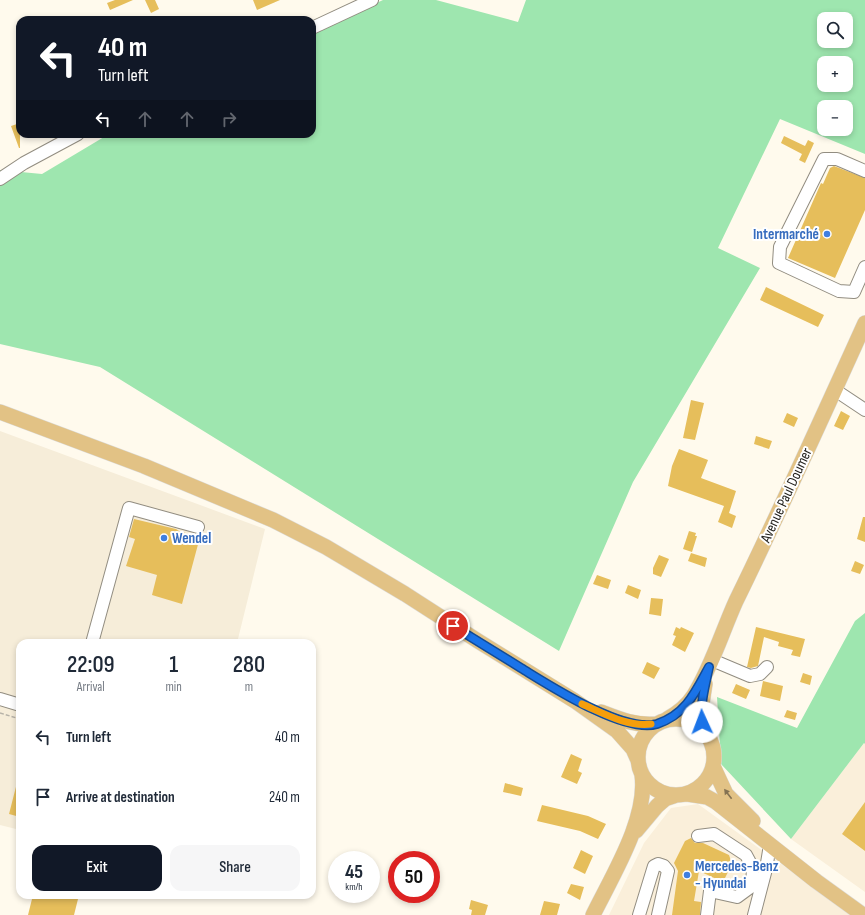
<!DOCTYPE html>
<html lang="en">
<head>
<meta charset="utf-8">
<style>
	:root { --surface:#fff; --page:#f6f6f7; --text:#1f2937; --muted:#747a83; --accent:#111827 }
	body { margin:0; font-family:"Sofia Sans Condensed",sans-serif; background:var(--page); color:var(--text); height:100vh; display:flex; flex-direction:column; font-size:15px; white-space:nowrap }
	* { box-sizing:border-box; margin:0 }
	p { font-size:13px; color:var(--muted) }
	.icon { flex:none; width:22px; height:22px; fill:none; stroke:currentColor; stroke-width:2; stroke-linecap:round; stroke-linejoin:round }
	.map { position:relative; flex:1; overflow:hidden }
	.drawer { position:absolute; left:16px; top:639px; width:300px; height:260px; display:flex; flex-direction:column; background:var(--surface); border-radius:12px; box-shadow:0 2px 6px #0003 }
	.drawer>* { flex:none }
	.banner { position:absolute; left:16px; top:16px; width:300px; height:122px; border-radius:12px; box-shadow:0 2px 6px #0003; background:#111827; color:#fff; overflow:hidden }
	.fabs { position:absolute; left:817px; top:12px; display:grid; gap:8px }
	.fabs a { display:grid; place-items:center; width:36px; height:36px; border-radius:8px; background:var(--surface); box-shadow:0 2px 6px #0003; font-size:20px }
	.speed { position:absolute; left:328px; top:851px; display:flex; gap:8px; font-size:20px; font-weight:700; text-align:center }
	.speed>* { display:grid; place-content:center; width:52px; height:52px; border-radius:50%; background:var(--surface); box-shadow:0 2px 6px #0003; line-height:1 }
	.speed small { font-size:10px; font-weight:400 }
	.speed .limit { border:6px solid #d22; background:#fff; color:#111 }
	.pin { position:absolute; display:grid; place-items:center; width:34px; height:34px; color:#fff; margin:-17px; border:2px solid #fff; border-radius:50%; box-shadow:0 1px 4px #0007 }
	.me { position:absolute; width:44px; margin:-22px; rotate:358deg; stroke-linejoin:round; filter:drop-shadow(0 0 3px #0008) }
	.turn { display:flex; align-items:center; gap:14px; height:84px; padding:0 16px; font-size:18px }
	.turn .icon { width:52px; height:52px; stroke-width:2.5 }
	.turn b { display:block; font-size:28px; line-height:34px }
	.lanes { display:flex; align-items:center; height:38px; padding:0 16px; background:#0003; justify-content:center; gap:20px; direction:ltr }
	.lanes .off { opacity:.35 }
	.eta { display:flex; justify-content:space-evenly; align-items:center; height:68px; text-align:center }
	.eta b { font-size:24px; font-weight:600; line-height:28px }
	.cta { display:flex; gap:8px; margin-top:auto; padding:8px 16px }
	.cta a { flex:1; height:46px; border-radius:12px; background:var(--accent); color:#fff; font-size:16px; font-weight:600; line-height:46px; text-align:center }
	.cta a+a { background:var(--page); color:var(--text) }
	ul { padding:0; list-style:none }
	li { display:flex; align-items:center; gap:12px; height:60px; padding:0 16px }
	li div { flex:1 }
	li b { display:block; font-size:15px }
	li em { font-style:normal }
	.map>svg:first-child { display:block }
	.built { fill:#f6edd9 }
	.industrial { fill:#faefda }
	.green { fill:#9ee6af; fill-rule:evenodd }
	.building { fill:#e6be5b }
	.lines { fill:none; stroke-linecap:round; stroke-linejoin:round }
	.minor-casing { stroke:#928d81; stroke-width:14 }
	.major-casing { stroke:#dcdcdb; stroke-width:16 }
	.path { stroke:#b6b2a8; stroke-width:1.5; stroke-dasharray:4 2; stroke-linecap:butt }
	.minor { stroke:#fff; stroke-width:12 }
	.major { stroke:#e2c285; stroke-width:15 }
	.oneway { fill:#847252 }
	.route-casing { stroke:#114b97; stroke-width:10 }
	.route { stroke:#1a73e8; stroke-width:7 }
	.slow { stroke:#f59e0b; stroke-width:7 }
	.shop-dot { fill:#3f7fe0; stroke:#fff; stroke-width:1.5 }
	.labels { text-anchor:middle; stroke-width:4; stroke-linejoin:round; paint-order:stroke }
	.shop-label { font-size:15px; font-weight:bold; fill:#366cbe; stroke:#fff; text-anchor:start }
	.street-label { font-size:15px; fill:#25231e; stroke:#fff }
</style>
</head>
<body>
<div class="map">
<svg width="865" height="915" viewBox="0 0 865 915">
	<rect width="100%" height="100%" fill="#fffaed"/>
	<path class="built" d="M0,431L265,529L237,643H20V830L0,825Z"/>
	<path class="industrial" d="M864,743L865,744V892L791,839Z
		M698,804L806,882L852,915H609L644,843L671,808Z"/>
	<path class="green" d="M383,0H436L518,22L526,0H865V154L780,119L718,248L760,268L633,482L559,651L100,367L0,344V170L42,174L109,134H312V33ZM824,19H846V41H824ZM824,63H846V85H824ZM824,107H846V129H824Z
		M865,613V744L864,743L791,839L721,764L717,697L797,728L855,621Z"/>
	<path class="building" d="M115,0H133L110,10L107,3Z
		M145,0H155L159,9L151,13Z
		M253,0H280L257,10Z
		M20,123V148H19L11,126Z
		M784,136L805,146L808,140L814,143L805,163L799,160L802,154L781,143Z
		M834,166L865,178V210L835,278L788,258L821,183L823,184L830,168Z
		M766,287L824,315L818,327L760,300Z
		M691,400L704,403L695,440L683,438Z
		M841,411L850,416L843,430L834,426Z
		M787,413L798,418L794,427L783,422Z
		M756,436L772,441L769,449L754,444Z
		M679,449L708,460L701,478L736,491L729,513L736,516L732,528L718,522L724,506L668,486L672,466Z
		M863,517H865V542L857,539Z
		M134,519L176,529L179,531L200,537L182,604L152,595L157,575L126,566L135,539L129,537Z
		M689,531L696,533L695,536H697L692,552L683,549Z
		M691,553L707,558L705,567L688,561Z
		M659,555L669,559L661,577L653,574V568Z
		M855,561L864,565L860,574L851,571Z
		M597,575L611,580L608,589L593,584Z
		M628,585L641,590L638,599L625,593Z
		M651,598L663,599L661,616L649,614Z
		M676,627L680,629L681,627L694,633L685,652L672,645L676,636L673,635Z
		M756,627L805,639L800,657L791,655L793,650L778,646L779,642L764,637L758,666L751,668L747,667Z
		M647,662L660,668L654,679L642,673Z
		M803,673L812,676L810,685L800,682Z
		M763,681L783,686L780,701L760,696Z
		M736,684L750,690L746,699L732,693Z
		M787,710L797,713L795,720L784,717Z
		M571,754L582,759L578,771L582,773L577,784L561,777Z
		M18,779L20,780V817L9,814Z
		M505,783L523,788L521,796L503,792Z
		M865,802V851L842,834Z
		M542,805L588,816L606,824L598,839L580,831L537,821Z
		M691,838L695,843H703L729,855L732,864L723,882L699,871L694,901L701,902L700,915H672L678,871L674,863L685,841Z
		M581,850L593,856L585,874L573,868Z
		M571,884L584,887L580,900L567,893Z
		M33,895H79L74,915H28Z
		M471,900L488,905L485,915H471L472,910L469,909Z
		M544,901L560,904L557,915H540Z"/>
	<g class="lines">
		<defs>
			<path id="minor" d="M312,28L372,0
				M865,171L837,159H824L780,247L779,263L839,291L854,292L865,267
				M0,179L24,163L78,134
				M835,390L865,410
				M92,643L129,508L198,527
				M712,660L750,676L760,674L767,667
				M0,699L20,705
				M698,836L714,834L746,855L753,868L752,886L737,897L710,891L707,915
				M639,915L654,866L658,864L664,866L668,871L658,915
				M754,915L766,869L770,845"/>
			<path id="major" d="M0,412L144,466L273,520L326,547L405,594L478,641L575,701L617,731L633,749L637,758
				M601,712C619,719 636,726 656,724
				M638 757a38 38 0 1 1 76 0a38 38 0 1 1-76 0Z
				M667,719C678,713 687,706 694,695C712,666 722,632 736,601C781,509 823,416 865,323
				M705,731L701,710L705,684
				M713,766L726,794L753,821
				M687,794L707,797L716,802L816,881L863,915
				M636,831L657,806L665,799L677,795
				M593,915C612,876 648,819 642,775"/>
		</defs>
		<use href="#minor" class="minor-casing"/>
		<use href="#major" class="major-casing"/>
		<path class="path" d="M0,713L20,719"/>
		<use href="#minor" class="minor"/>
		<use href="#major" class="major"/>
	</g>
	<defs><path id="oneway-solid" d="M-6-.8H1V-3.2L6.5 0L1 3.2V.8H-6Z"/></defs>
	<use class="oneway" href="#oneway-solid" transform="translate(728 794) rotate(-127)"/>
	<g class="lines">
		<defs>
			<path id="route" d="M453,626C476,640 498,654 521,668C549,685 624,734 657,724C686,714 695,693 709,667C705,686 700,703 702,722"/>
		</defs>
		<use href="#route" class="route-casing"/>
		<use href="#route" class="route"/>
		<path class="slow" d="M582,704C603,713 627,727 651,724"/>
	</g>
	<g class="shop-dot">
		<circle cx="827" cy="234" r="4"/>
		<circle cx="164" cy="538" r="4"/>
		<circle cx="687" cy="875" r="4"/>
	</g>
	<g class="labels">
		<g class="shop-label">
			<text x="819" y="239" text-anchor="end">Intermarché</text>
			<text x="172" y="543">Wendel</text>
			<text x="695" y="871">Mercedes-Benz<tspan x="695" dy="17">- Hyundai</tspan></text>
		</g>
		<g class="street-label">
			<text transform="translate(786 495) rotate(-65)" y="5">Avenue Paul Doumer</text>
		</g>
	</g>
</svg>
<div class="fabs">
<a><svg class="icon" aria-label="search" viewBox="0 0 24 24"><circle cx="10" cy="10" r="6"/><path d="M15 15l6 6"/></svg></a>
<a>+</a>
<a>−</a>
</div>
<div class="speed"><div>45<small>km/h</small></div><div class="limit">50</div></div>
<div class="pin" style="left:453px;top:626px;background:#d93025"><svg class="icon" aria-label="arrive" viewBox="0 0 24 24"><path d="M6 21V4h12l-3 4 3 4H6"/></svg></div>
<svg class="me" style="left:702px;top:722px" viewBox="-20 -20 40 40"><circle r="19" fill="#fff"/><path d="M0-13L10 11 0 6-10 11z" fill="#1a73e8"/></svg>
<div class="banner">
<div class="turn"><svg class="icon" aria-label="left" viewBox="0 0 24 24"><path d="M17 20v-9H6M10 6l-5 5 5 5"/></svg><div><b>40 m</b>Turn left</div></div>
<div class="lanes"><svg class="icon" aria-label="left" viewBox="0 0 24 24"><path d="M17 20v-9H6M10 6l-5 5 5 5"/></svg><svg class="icon off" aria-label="ahead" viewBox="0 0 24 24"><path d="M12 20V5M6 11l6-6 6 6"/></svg><svg class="icon off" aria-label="ahead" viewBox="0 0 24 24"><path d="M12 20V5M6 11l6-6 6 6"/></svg><svg class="icon off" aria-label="right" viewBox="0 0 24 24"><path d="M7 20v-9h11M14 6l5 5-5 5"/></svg></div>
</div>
<section class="drawer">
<div class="eta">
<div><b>22:09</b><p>Arrival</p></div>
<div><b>1</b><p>min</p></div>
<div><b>280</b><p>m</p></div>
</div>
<ul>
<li><svg class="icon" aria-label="left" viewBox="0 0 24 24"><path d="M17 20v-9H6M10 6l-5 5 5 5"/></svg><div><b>Turn left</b></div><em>40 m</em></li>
<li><svg class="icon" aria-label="arrive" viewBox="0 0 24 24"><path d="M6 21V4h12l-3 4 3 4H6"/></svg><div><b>Arrive at destination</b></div><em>240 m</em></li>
</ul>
<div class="cta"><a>Exit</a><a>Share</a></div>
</section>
</div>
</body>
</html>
